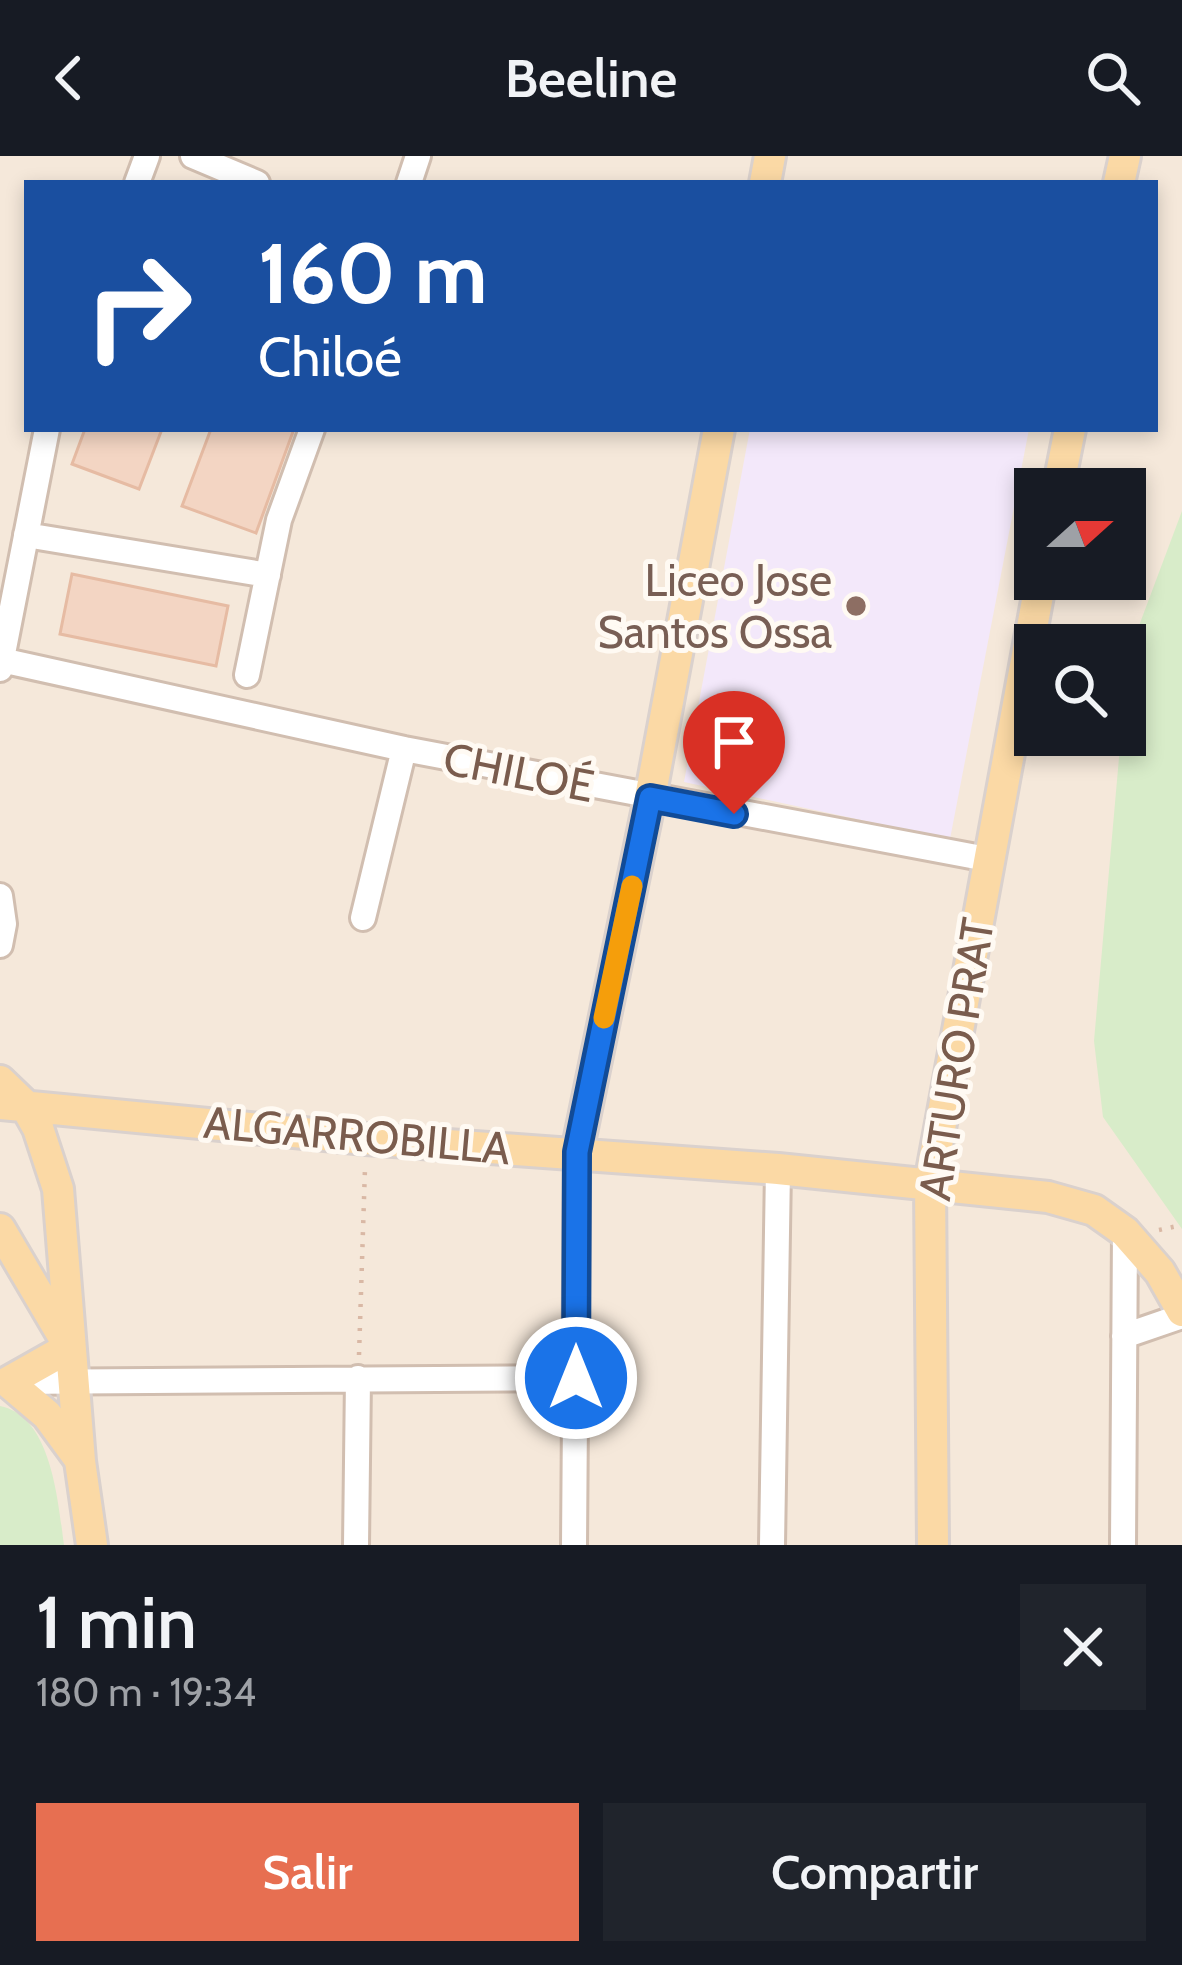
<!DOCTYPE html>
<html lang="es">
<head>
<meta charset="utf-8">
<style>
	:root { --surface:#171b24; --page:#20242c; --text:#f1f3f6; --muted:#9ea1a6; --accent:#e76f51 }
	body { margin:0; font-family:Cabin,sans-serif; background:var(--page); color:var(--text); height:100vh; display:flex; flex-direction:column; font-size:45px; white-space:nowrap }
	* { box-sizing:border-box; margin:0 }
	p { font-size:39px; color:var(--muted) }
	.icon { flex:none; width:66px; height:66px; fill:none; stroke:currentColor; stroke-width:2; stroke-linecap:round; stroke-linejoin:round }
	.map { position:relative; height:1389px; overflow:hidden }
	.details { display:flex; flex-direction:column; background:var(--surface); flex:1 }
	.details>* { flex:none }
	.hud { position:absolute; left:24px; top:24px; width:1134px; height:252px; border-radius:0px; box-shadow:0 6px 18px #0003; background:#1a4fa0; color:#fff; overflow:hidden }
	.needle { width:78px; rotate:69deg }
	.tools { position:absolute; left:1014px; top:312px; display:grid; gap:24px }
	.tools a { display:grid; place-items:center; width:132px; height:132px; border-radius:0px; background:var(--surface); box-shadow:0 6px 18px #0003; font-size:60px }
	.pin { position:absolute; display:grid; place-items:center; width:102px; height:102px; color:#fff; margin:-123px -51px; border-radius:50% 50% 50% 0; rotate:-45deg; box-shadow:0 0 12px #0007 }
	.pin .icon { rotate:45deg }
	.me { position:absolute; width:132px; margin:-66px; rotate:0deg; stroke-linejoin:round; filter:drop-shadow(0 0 9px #0008) }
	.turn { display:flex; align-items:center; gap:42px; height:252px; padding:0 36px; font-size:54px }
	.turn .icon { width:156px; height:156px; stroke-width:2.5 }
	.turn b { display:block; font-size:84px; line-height:102px }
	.round { display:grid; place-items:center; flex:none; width:126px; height:126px; border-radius:0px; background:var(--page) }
	.headline { display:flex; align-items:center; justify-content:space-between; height:204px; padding:0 36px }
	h1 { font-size:72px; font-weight:600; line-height:90px }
	.primary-button { display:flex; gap:24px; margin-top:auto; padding:24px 36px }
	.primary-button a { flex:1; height:138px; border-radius:0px; background:var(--accent); color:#fff; font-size:48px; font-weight:600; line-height:138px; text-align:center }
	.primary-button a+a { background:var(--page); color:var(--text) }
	header { display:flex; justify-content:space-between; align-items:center; height:156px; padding:0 36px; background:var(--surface); font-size:54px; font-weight:600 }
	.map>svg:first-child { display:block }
	.residential { fill:#f5e8da; fill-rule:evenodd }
	.education { fill:#f3e8fa }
	.green { fill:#d8ecc9 }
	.building { fill:#f3d5c3; stroke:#e6bba3; stroke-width:3 }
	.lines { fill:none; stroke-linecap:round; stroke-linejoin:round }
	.minor-casing { stroke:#d1beb0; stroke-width:30 }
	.major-casing { stroke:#dad1cd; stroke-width:36 }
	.path { stroke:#d9b8a5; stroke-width:4.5; stroke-dasharray:3 9; stroke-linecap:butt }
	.minor { stroke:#fff; stroke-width:24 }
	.major { stroke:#fbd9a5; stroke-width:30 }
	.route-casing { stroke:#114b97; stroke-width:30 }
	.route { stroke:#1a73e8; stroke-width:21 }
	.slow { stroke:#f59e0b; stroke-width:21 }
	.education-dot { fill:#8d6e63; stroke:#fffaf3; stroke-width:4.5 }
	.labels { text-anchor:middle; stroke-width:10; stroke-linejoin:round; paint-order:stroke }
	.education-label { font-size:45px; fill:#785e54; stroke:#fffaf3; text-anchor:end }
	.street-label { font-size:45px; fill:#7a5c4d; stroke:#fffaf3 }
</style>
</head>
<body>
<header><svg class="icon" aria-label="back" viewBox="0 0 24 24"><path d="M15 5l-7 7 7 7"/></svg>Beeline<svg class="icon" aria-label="search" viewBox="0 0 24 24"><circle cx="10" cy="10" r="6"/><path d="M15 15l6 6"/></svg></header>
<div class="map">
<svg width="1182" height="1389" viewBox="0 0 1182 1389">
	<rect width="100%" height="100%" fill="#fdf6ec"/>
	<path class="residential" d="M0,0H1182V1389H0ZM27,27H1155V273H27ZM1035,333H1125V423H1035ZM1035,489H1125V579H1035Z"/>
	<path class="education" d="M750,273H1029L950,683L684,626Z"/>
	<path class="green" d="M1182,355V1073L1103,961L1094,885L1121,579H1125L1134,483Z
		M0,1250C52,1260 58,1346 64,1389H0Z"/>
	<path class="building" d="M85,273H162L139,333L72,308Z
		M211,273H294L256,377L182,350Z
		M72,418L228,450L216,510L60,478Z"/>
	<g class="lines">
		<defs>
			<path id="minor" d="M193,0L257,27
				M137,27L147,0
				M409,27L418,0
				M26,379L268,419
				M1,504L404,593L987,703
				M0,513L47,273
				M247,519L279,364L312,273
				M0,740L4,768L0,789
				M363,762L404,593
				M1124,1180L1182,1160
				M8,1226L576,1222
				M356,1389L358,1222
				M574,1389L577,996
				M772,1389L778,1013
				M1123,1389L1125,1076"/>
			<path id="major" d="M765,27L770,0
				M1119,27L1125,0
				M1058,333L1070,273
				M0,925L25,949L38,972L58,1033L80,1305L92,1389
				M0,948L366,983L778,1013L1048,1041L1094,1054L1125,1076L1160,1116L1182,1155
				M577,996L650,642L719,273
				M0,1073L67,1187
				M70,1191L8,1226L47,1259L77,1300
				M933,1389L930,1027L1041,423"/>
		</defs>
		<use href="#minor" class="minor-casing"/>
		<use href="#major" class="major-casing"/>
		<path class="path" d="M1159,1074L1182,1069
			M359,1199L365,1012"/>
		<use href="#minor" class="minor"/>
		<use href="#major" class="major"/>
	</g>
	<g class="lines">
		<defs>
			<path id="route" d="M576,1222L577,996L650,642L734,658"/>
		</defs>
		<use href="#route" class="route-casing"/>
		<use href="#route" class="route"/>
		<path class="slow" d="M604,862L632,730"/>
	</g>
	<circle class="education-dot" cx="856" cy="450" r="12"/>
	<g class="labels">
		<g class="education-label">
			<text x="832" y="440">Liceo Jose<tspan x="832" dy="52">Santos Ossa</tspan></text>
		</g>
		<g class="street-label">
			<text transform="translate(519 616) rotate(11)" y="16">CHILOÉ</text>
			<text transform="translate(956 903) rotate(-81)" y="16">ARTURO PRAT</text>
			<text transform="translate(357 979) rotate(5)" y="16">ALGARROBILLA</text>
		</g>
	</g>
</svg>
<div class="tools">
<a><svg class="needle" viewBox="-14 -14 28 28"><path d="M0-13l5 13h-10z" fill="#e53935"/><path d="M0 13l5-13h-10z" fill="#9ea1a6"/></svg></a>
<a><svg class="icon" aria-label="search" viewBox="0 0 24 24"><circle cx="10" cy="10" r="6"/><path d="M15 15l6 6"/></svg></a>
</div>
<div class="pin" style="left:734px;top:658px;background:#d93025"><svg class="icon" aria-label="arrive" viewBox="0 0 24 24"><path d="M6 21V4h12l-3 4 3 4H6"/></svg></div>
<svg class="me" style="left:576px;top:1222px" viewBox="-20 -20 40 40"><circle r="17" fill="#1a73e8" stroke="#fff" stroke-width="3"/><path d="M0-11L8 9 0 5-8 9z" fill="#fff"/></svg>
<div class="hud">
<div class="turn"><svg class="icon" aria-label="right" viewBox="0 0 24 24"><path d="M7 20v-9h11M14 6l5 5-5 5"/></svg><div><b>160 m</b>Chiloé</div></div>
</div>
</div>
<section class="details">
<div class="headline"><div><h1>1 min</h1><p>180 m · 19:34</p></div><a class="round"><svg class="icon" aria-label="close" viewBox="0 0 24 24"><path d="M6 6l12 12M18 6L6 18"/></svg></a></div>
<div class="primary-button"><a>Salir</a><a>Compartir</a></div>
</section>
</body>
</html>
